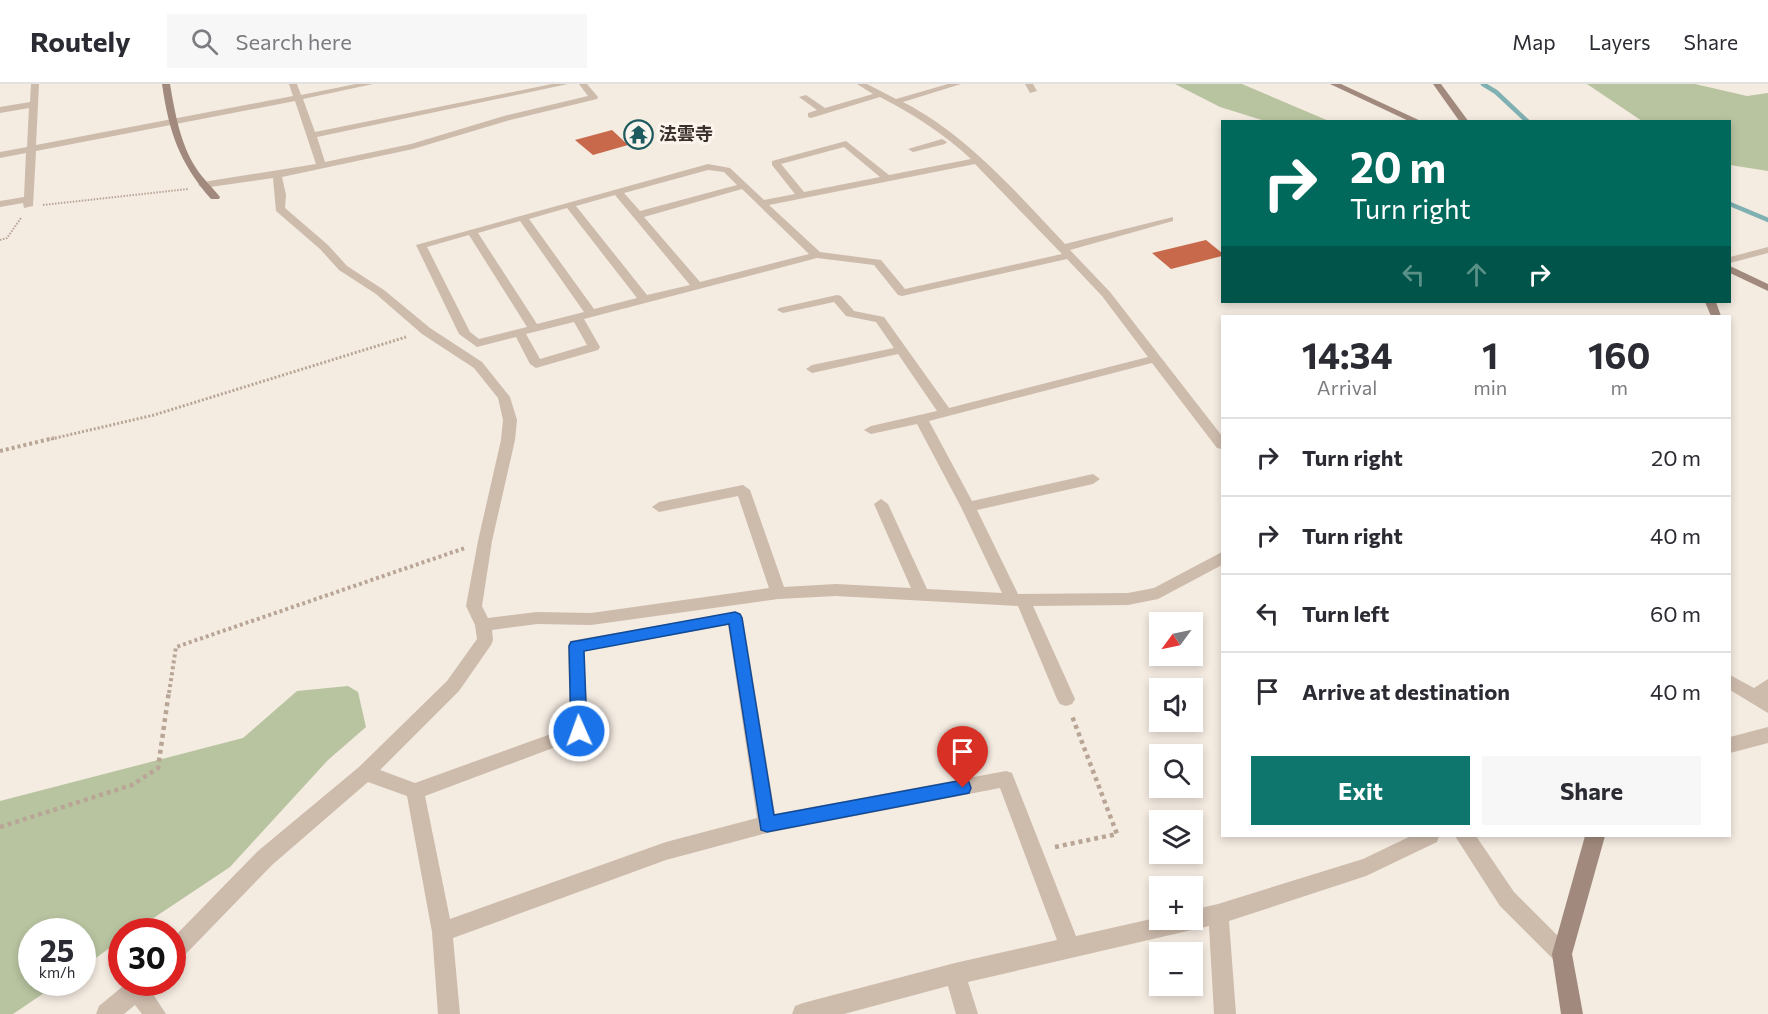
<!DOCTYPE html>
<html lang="en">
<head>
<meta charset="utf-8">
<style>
	:root { --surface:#fff; --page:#f7f7f7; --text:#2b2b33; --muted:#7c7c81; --line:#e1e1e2; --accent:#0f766e }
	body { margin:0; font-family:Commissioner,"Noto Sans JP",sans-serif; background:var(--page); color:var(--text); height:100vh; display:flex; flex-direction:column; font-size:22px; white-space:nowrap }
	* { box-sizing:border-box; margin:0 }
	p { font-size:20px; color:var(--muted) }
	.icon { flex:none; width:33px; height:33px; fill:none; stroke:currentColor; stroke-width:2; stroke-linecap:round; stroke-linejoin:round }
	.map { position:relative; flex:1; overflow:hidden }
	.sheet { position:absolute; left:1221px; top:231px; width:510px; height:522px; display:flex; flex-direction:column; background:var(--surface); border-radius:0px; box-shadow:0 3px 9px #0003 }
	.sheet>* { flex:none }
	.banner { position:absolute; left:1221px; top:36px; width:510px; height:183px; border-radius:0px; box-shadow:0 3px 9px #0003; background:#00695c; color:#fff; overflow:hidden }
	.needle { width:39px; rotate:237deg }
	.fabs { position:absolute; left:1149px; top:528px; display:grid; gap:12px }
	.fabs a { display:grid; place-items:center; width:54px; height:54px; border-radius:0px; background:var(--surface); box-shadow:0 3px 9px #0003; font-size:30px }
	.speed { position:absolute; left:18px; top:834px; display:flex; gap:12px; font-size:30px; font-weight:700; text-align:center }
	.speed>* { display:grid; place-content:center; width:78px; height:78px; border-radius:50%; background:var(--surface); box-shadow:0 3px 9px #0003; line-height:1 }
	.speed small { font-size:15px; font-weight:400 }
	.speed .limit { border:9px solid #d22; background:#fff; color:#111 }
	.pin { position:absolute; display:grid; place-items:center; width:51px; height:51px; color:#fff; margin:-62px -26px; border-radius:50% 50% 50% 0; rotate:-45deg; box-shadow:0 0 6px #0007 }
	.pin .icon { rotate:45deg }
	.me { position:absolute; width:66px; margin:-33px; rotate:358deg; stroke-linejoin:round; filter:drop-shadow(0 0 4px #0008) }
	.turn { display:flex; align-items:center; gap:21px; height:126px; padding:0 30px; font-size:27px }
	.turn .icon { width:78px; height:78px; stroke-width:2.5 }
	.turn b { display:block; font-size:42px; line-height:51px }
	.lanes { display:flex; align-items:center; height:57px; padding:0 30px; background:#0003; justify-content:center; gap:30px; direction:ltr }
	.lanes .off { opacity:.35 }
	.eta { display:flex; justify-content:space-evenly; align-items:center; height:102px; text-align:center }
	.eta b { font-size:36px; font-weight:700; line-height:42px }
	.action { display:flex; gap:12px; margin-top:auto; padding:12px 30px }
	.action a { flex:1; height:69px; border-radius:0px; background:var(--accent); color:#fff; font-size:24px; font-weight:700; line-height:69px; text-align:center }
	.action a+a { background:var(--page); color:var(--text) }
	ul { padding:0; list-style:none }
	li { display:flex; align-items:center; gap:18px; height:78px; padding:0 30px; border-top:2px solid var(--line) }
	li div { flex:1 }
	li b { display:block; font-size:22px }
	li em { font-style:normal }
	header { display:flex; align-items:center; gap:36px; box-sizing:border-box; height:84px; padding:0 30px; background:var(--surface); border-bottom:2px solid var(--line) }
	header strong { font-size:28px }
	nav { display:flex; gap:33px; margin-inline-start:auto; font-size:21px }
	.search { width:420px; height:54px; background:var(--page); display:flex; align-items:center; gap:15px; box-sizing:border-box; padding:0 21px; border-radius:0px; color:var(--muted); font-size:22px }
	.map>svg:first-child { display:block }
	.green { fill:#b8c4a0 }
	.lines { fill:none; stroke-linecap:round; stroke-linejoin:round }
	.stream { stroke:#7fb0b2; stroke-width:4.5 }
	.building { fill:#c8694b }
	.path-far3 { stroke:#b9a596; stroke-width:2; stroke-dasharray:1.5 1.5; stroke-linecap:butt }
	.path-far2 { stroke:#b9a596; stroke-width:3; stroke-dasharray:2 2; stroke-linecap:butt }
	.path-far1 { stroke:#b9a596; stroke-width:4; stroke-dasharray:3 3; stroke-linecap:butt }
	.path { stroke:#b9a596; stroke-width:4.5; stroke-dasharray:4 4; stroke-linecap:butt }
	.street { fill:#cdbbac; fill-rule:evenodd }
	.secondary { fill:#a18a7d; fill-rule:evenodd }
	.route { fill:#1a73e8; stroke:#114b97; stroke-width:1.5 }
	.labels { text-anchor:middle; stroke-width:6; stroke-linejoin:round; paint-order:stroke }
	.far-poi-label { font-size:18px; font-weight:bold; fill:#3b302b; stroke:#fbf5ee; text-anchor:start }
</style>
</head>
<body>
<header>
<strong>Routely</strong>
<div class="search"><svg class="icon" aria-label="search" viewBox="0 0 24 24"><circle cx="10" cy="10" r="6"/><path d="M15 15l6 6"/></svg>Search here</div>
<nav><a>Map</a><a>Layers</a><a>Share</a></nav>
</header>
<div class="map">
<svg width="1768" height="930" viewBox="0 0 1768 930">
	<rect width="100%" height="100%" fill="#f4ebe1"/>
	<path class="green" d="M1175,0H1242L1329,37H1265L1220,23Z
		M1587,0H1695L1747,12L1768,9V87L1730,81V38L1642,37Z
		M348,602L358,608L366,643L328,676L230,783L134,847L122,848L121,856L83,883L82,848H32V898L59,899L13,930H0V717L243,654L297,607Z"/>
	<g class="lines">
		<path class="stream" d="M1483,0L1496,8L1528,38
			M1730,120L1768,136"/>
	</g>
	<path class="building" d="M612,46L628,61L593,71L575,56Z
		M1206,156L1222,169V172L1171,185L1152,169Z"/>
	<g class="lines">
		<path class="path-far3" d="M43,121L188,105
			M0,156L7,154L21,134"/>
		<path class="path-far2" d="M47,356L154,331L406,253"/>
		<path class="path-far1" d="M0,367L54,354
			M169,609L176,563L465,464"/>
		<path class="path" d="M0,743L132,701L158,684L169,607
			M1055,763L1117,750L1072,632"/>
		<path class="street" d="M31,0H39L36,61L293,12L289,0H297L301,11L356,0H373L303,15L315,48L552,0H568L317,53L325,78L411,60L504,32L588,12L579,0H587L598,13L597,15L510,36L413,65L282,93L286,111L285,124L328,161L347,182L384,206L430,244L482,278L510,313L517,336L515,356L492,457L482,522L488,534L537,528L591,529L769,504L738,412L659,428L652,423L659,418L743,401L750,406L784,503L836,500L911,504L874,420L881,415L888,420L927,505L1002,509L961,423L917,340L871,350L864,346L871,342L937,327L898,270L812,289L806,285L812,281L894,264L876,238L846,232L834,218L783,229L777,226L779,224L837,211L841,212L854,227L884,233L949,324L1148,273L1102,212L1067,175L902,212L898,211L874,181L817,174L584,235L600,263L598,266L536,284L530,280L516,253L477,263L459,250L416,161L708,80L730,84L764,116L795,110L772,81V77L846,57L889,91L971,75C943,49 913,30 880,13L811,34L808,33V29L817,26L799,13L806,11L825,24L873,10L857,0H867L896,15L948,0H961L903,18C967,51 1016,108 1065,160L1173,133V137L1070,166L1110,208L1222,352V365L1217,364L1152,279L929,337L972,417L1093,390L1100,395L1093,400L977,426L1018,510L1128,509L1154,504L1222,468V481L1158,515L1128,521L1033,522L1075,615L1072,620L1066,622L1060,620L1057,615L1018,522L836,512L778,515L591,541L537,540L492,546L493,556L491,561L459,607L380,686L415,699L570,643L568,562L570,557L735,528L741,530L743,534L775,730L1006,687L1012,689L1076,852L1160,833V836H1192V826L1218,820L1363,775L1411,752H1439L1437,758L1366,792L1229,837L1236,930H1214L1209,842L968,898L978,930H956L948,902L844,930H792L795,922L803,919L955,879L1057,856L1000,704L767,749L666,776L453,854L460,930H438L432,848L407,712L368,698L272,781L179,877L172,880V855L258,767L359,683L447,597L477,555L475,541L466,522L478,457L501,356L503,336L498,314L474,284L422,250L376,210L339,186L320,165L276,127L273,94L203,104L198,101L203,98L316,80L295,17L36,67L33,122L24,124L23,119L0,123V117L24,113L26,69L0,74V68L27,63L29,24L0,29V23L30,18ZM844,63L880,93L804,108L781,80ZM975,80L1062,170L905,205L881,176L820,168L769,121ZM708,86L724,88L737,101L640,127L624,109ZM742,105L809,170L700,198L644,133ZM615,111L690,201L647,211L576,122ZM567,124L637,214L594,225L529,135ZM520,137L584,228L537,240L478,149ZM469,151L527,243L479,255L470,248L427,163ZM574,238L587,261L540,275L526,250ZM728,541L757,734L666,758L450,835L425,712L585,652L588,647L584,567Z
			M1025,0H1033L1037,7L1030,9Z
			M942,55L947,58L945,60L913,68L908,65Z
			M1768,163V169L1730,179V173Z
			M1730,591L1754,604L1768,595V629L1730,606Z
			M1768,643V659L1730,669V653Z
			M1455,752H1476L1514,808L1569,863L1572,870L1569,877L1562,880L1555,877L1500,822Z
			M128,898H155L151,907L166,930H142L135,921L124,930H96L99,922Z"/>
		<path class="secondary" d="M162,0H170C175,29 180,59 196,84C203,95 212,103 220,113L219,115H211C179,78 169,48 162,0Z
			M1330,0H1341L1423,38H1411Z
			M1433,0H1441L1469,38H1460Z
			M1730,182L1768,200V207L1730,189Z
			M1705,218H1716L1721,232H1711Z
			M1585,752H1605L1572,870L1583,930H1561L1552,870Z"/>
	</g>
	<path class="route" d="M735,528L740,530L742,534L774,731L963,696L969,698L971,704L969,709L767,748L761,746L729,540L584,567L587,647L585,652L579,654L574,652L571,647L569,562L571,558Z"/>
	<defs>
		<symbol id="temple-ring" viewBox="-11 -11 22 22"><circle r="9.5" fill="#fbf5ee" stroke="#1f5a5e" stroke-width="1.5"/><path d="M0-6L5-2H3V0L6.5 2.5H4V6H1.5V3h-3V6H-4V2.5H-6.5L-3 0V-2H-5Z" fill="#1f5a5e"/></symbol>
	</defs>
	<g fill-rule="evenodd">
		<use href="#temple-ring" x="622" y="34" width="33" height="33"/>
	</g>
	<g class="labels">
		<g class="far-poi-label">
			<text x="659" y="56">法雲寺</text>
		</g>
	</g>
</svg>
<div class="fabs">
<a><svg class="needle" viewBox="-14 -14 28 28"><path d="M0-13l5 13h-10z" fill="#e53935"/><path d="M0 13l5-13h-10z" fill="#7c7c81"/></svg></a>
<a><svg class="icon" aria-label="sound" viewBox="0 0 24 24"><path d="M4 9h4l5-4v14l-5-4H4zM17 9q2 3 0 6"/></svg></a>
<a><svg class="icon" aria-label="search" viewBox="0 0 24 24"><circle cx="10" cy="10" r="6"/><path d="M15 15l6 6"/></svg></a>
<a><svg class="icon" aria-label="layers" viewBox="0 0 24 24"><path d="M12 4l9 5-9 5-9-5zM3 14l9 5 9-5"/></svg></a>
<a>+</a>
<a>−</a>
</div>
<div class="speed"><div>25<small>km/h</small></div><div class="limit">30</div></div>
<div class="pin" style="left:963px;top:704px;background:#d93025"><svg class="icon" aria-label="arrive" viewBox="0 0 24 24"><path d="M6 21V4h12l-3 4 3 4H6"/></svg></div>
<svg class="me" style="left:579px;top:647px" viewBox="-20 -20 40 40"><circle r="17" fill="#1a73e8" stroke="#fff" stroke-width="3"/><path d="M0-11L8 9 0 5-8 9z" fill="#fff"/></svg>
<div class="banner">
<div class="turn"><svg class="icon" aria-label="right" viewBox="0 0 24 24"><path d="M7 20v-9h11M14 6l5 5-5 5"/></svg><div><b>20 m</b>Turn right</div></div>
<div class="lanes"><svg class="icon off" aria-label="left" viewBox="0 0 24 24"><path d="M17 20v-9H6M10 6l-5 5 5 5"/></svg><svg class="icon off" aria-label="ahead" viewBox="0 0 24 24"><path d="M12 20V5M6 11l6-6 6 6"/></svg><svg class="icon" aria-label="right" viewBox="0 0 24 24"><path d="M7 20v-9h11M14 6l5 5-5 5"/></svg></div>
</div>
<section class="sheet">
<div class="eta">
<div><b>14:34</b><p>Arrival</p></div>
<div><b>1</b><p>min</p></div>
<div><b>160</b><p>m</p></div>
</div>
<ul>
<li><svg class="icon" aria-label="right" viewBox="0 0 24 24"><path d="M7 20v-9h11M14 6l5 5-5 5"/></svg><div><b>Turn right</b></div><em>20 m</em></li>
<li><svg class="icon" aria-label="right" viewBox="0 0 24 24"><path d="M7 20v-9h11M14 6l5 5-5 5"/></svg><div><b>Turn right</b></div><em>40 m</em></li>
<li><svg class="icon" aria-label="left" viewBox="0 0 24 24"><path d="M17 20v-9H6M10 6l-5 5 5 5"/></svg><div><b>Turn left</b></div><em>60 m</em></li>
<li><svg class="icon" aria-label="arrive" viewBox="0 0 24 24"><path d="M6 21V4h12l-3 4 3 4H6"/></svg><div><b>Arrive at destination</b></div><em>40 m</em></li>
</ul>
<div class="action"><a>Exit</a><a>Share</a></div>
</section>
</div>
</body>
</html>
